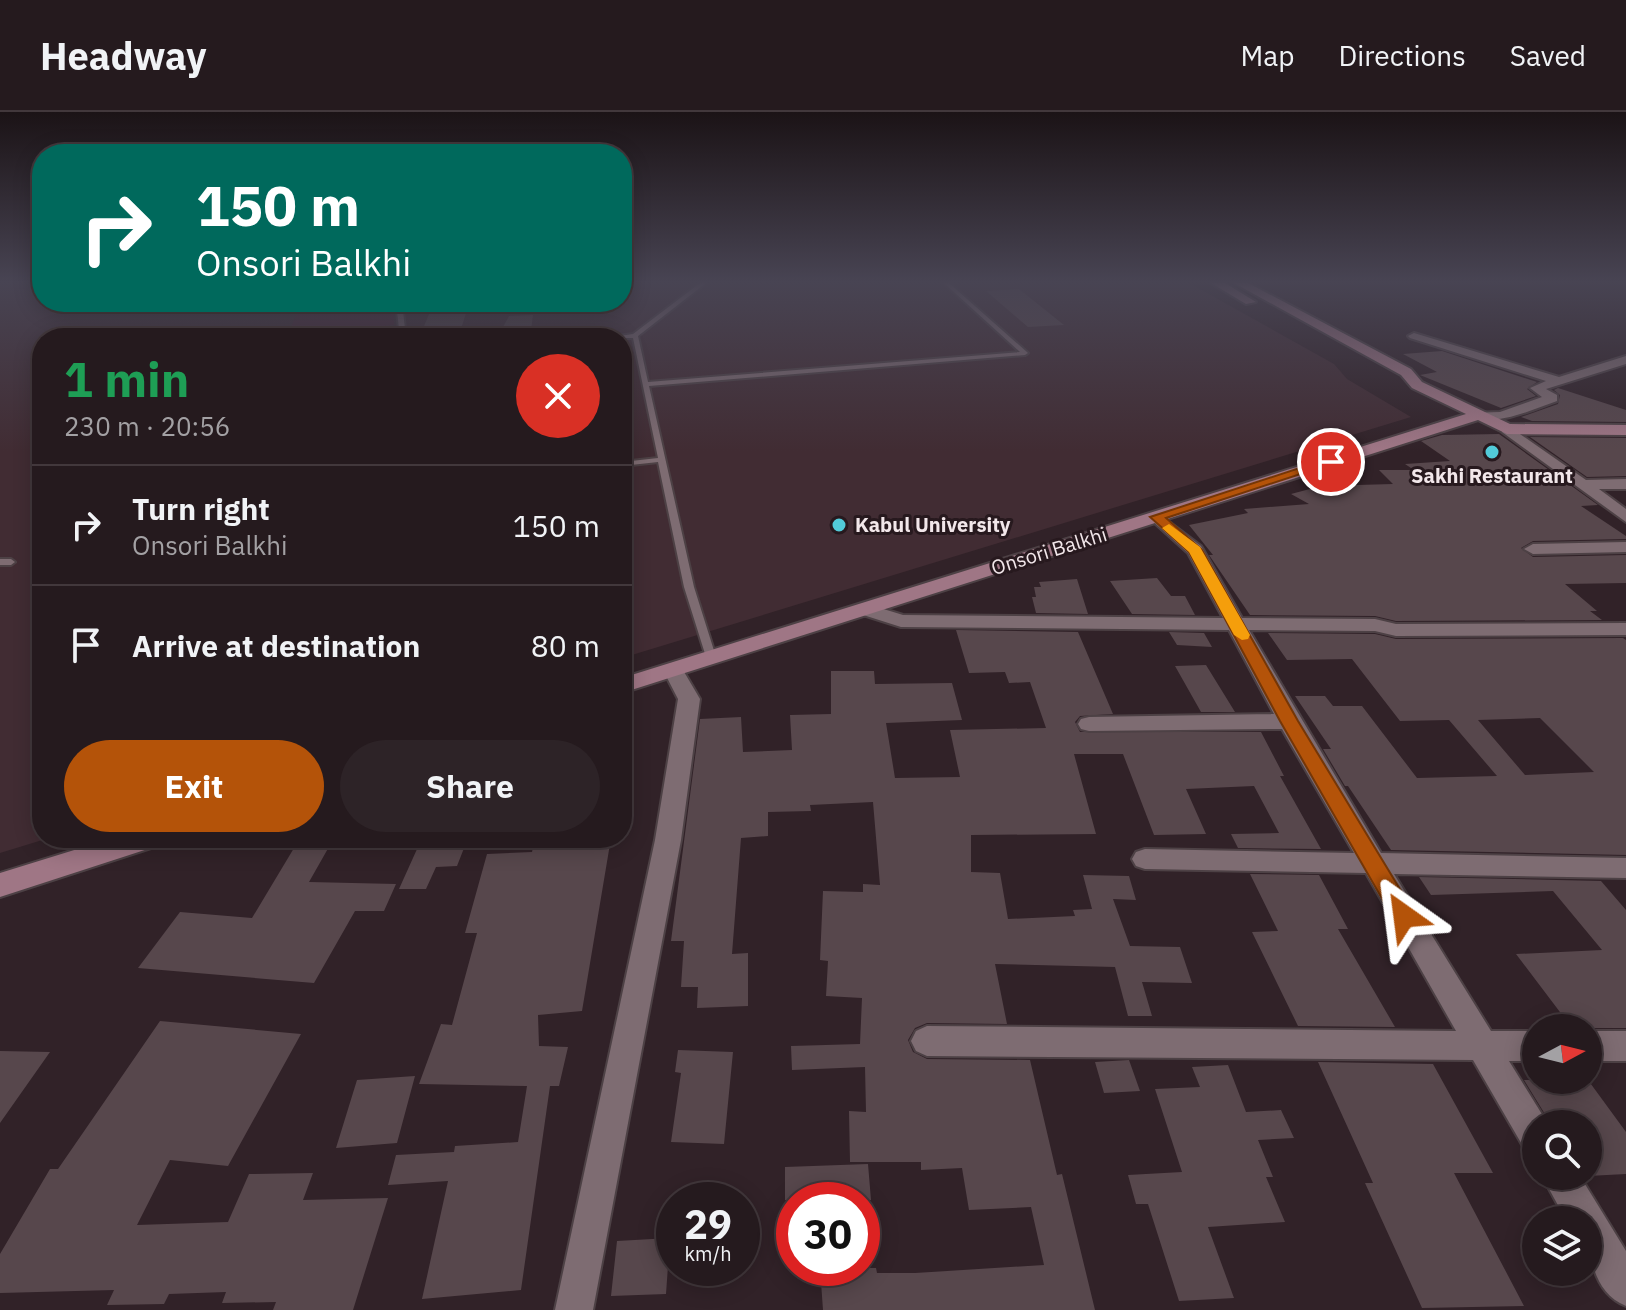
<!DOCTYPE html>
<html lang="en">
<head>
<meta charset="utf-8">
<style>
	:root { --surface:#251a1e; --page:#2d2327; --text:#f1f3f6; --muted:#a3a1a4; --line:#42383c; --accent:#b45309 }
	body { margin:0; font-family:"IBM Plex Sans",sans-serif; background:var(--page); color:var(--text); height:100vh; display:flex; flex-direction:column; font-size:30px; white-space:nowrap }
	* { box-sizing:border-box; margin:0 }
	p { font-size:26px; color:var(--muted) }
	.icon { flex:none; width:44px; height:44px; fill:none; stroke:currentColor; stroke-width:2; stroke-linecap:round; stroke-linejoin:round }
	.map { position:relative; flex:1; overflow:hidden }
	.side { position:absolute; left:32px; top:216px; width:600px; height:520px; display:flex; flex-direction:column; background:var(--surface); border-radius:32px; box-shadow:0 4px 20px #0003,0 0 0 2px var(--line) }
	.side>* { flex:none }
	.hud { position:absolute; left:32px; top:32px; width:600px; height:168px; border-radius:32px; box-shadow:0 4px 20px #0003,0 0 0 2px var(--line); background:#00695c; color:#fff; overflow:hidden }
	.needle { width:52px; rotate:83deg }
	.tools { position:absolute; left:1522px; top:902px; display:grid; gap:16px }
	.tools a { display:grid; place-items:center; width:80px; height:80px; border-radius:50%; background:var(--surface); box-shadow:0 4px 20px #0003,0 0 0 2px var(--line); font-size:40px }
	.speed { position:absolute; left:656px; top:1070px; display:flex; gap:16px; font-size:40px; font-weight:700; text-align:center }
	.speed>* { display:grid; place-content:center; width:104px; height:104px; border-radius:50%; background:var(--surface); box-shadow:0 4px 20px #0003,0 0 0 2px var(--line); line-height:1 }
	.speed small { font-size:20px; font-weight:400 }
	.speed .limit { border:12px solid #d22; background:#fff; color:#111 }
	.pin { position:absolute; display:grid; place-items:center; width:68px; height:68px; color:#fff; margin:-34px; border:4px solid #fff; border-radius:50%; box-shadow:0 2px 8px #0007 }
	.me { position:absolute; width:88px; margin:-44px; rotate:329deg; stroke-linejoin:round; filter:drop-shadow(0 0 6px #0008) }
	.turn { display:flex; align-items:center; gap:28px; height:168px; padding:0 32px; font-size:36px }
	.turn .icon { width:104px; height:104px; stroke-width:2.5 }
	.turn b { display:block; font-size:56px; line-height:68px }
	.round { display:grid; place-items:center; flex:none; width:84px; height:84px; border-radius:42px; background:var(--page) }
	.head { display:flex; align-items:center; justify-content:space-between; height:136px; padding:0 32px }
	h1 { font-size:48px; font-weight:700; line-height:60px; color:#1e9e55 }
	.primary-button { display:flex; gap:16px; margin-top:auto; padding:16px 32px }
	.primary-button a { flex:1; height:92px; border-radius:48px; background:var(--accent); color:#fff; font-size:32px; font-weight:700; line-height:92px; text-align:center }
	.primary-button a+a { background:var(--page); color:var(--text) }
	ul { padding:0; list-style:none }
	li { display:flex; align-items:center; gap:24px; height:120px; padding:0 32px; border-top:2px solid var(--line) }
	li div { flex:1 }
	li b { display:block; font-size:30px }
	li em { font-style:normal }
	header { display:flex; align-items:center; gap:48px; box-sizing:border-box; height:112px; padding:0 40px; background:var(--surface); border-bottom:2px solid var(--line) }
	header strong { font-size:38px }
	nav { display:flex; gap:44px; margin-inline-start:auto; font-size:28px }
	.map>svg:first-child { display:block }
	.built { fill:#412c33 }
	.green { fill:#4c2333 }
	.building { fill:#57474c; fill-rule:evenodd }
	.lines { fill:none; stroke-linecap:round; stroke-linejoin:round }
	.lane-casing { stroke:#4d4145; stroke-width:4 }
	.street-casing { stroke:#4d4145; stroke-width:4 }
	.secondary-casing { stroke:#4d4145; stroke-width:4 }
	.lane { fill:#7e6c72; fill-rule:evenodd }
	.street { fill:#7e6c72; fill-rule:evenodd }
	.secondary { fill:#9f7685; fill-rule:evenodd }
	.route { fill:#b45309; stroke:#753606; stroke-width:2 }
	.slow { fill:#f59e0b }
	.poi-dot { fill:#52cbd9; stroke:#27191e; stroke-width:3 }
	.labels { text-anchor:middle; stroke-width:6; stroke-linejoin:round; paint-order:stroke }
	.far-poi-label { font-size:20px; font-weight:bold; fill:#f2e7ea; stroke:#27191e }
	.far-street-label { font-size:20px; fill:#f2e7ea; stroke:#27191e }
</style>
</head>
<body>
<header>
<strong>Headway</strong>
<nav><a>Map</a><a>Directions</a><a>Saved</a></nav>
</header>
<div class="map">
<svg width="1626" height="1198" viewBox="0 0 1626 1198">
	<rect width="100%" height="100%" fill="#312228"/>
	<path class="built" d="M0,171H42V190H622V171H1189L1334,252L1347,267L1411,305L622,546V226H42V726H49L0,741Z"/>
	<path class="green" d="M302,190H393L394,213L287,224Z"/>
	<path class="building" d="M1019,177L1064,213L1028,215L986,179Z
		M469,192L458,226H419L432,195Z
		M533,203L530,226H497L509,204Z
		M1442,239L1537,270L1527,277L1536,284L1501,296L1420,263L1437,260L1403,242Z
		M1558,276L1626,298V310L1532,309L1521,305L1558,292L1560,283L1554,278Z
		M1499,322L1598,393L1581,394L1626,424V427L1533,429L1521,436L1533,445L1626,443V471L1565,472L1597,499H1590L1602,508L1396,509L1375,504L1250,503L1209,443H1213L1189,413L1248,401L1244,397L1309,392L1291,382L1321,374L1393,372L1379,358H1414L1405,352L1450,349L1421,329L1442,323Z
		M1530,325L1626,326V364L1587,365Z
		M1157,466L1171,484H1185L1195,503L1132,502L1110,469Z
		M1077,467L1088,502L1036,501L1032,485H1036L1034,475H1041L1039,470Z
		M956,518L1078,520L1113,602L1080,604L1075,610L1080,620H1261L1284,664H1280L1321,737L1238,736L1231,722L1279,721L1254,674L1186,677L1206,722L1154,723L1123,642H1074L1096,722L971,723V760L1000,761L1008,807L1075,804L1073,798L1092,797L1083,763L1129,764L1136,788L1113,787L1130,834L1180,835L1192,871L1142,870L1152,904H1128L1115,855L995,852L1007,912L927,911L915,916L908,928L913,940L927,947L1030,948L1057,1063L1062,1062L1095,1198H823L820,1156H876L877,1161H915L1044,1153L1031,1095L969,1098L962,1056L921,1058V1050H850L849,999L866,1000L865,955L792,958L791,934L860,932L862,886L826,884L828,849L820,848L823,779L863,780V772L880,773L873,690L810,693L811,699L768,700V724L741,726L732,842L748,841V894L697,896L698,875H681L684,829H671L700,607L741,605L743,640L792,638L790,603L831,602V559H874L875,572L952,571L962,608L886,611L895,666L960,665L950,618L1046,616L1030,570L1009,571L1005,560L969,561Z
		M1169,520L1204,521L1212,535L1177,533Z
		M1268,521L1375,522L1396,527L1623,526L1626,528V743L1391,738L1348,674H1345L1323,637H1331L1295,584H1325L1333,594H1362L1417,666L1497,664L1449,608L1400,609L1352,547L1287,548ZM1540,606L1594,660L1525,663L1478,608Z
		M1206,553L1235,600H1201L1175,554Z
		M300,726H334L309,770L396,772L384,799H355L314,871L138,856L180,800L252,806Z
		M422,726H468L457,754L436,755L426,777H399Z
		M535,726H611L582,899L538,903L539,934L568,935L559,974H550L521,1178L422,1187L448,1069L388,1073L396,1043L454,1040L455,1034L518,1030L527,974L419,972L441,912L452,913L477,821H465L487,742L532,740Z
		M1250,762L1319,763L1348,817H1338L1395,915L1298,914L1252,820L1278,819Z
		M1419,765L1601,769L1626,798V916H1572L1516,842L1602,838L1553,779L1431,783Z
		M160,909L301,922L228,1054L170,1048L137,1113L228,1110L249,1062L313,1061L303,1088L388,1086L353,1198H273L276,1190L222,1191L226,1180L169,1182L164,1192L107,1193L114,1178L0,1181V1142L50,1057H58Z
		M678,938L733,940L724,1032L671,1030L681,961L675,960Z
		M0,939L50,940L0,1011Z
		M1129,948L1140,979L1104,981L1095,950Z
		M1318,950L1433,952L1493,1061H1454L1524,1194L1422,1196L1365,1071H1373Z
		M1228,953L1246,1000L1281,998L1294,1026L1258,1028L1273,1065H1266L1285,1110L1208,1115L1234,1186L1179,1189L1148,1092H1136L1128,1063L1182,1060L1155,977L1200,975L1192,955Z
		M415,964L397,1031L336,1036L357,968Z
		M1524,968H1588L1626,1020V1062L1588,1064V1012H1551Z
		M868,1052L871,1088H785V1055Z
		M670,1126L666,1182L611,1184L617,1129Z"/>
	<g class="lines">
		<defs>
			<path id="lane" d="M700,171H706L638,224L648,270L1020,240L944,171H949L1028,241L1025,243L649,274L694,475L716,545L711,548L706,545L684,475L658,350L622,354V350L658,346L633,226H605L633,222Z
				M396,190H402L406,226H400Z
				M0,447H11L15,450L11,453H0Z"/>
			<path id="street" d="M1414,221L1559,265L1626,244V252L1546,277L1557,283V289C1529,299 1502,312 1471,307V301L1500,300L1542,285L1530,276L1546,269L1410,226L1408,224Z
				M1507,313L1586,368L1626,367V377H1599L1626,397V410L1502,320V314Z
				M1156,400L1201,434L1242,506L1375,507L1396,512L1626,511V523L1396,524L1375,519L1249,518L1381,741L1626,746V766L1394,762L1491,919H1536V949H1509L1548,1012H1536V1041L1524,1036L1473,948L927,944L916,939L911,929L916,919L927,914L1456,919L1366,761L1145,757L1136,754L1132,747L1136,740L1145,737L1354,741L1282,617L1089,619L1081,617L1078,612L1081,607L1089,605L1274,602L1229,518L901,515L857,501L854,497L864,491L903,503L1223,506L1188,441L1148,405Z
				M1626,430V440L1533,442L1524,437L1533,432Z
				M673,552L680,553L700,587L681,728L593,1198H555L655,728L678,587L663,558Z
				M1588,919H1626V949H1588Z
				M1542,1064H1580L1626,1139V1194C1592,1180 1588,1140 1588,1108H1566Z"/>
			<path id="secondary" d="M1211,171H1225L1256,190L1246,192Z
				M1234,171H1248L1411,257L1422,270L1510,312L1626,313V323L1507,322L1478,308L622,581V566L1466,302L1412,276L1401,263Z
				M113,726H161L157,734L0,785V761Z"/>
		</defs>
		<use href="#lane" class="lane-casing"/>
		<use href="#street" class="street-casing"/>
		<use href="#secondary" class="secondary-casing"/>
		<use href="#lane" class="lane"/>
		<use href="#street" class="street"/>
		<use href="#secondary" class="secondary"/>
	</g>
	<linearGradient id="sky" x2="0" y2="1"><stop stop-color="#1b1316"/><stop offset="0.5" stop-color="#484453"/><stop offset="1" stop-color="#484453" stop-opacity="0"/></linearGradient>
	<rect width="1626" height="339" fill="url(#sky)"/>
	<path class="route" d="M1327,347L1337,350L1166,406L1202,438L1298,609L1412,797L1415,804L1412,811L1404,814L1396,811L1280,609L1189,440L1150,405Z"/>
	<path class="slow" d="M1169,412L1200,435L1250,523L1248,527L1242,528L1234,523L1189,440L1162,416Z"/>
	<g class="poi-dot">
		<circle cx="1492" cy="340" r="8"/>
		<circle cx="839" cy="413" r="8"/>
	</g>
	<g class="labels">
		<g class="far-poi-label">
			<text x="1492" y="371">Sakhi Restaurant</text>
			<text x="855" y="420" text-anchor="start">Kabul University</text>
		</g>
		<g class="far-street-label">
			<text transform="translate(1049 439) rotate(-17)" y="7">Onsori Balkhi</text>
		</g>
	</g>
</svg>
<div class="tools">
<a><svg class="needle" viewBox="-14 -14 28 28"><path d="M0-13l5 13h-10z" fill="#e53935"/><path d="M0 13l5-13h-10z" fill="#a3a1a4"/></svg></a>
<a><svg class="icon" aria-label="search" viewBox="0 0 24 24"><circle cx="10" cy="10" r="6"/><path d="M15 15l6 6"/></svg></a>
<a><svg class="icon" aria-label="layers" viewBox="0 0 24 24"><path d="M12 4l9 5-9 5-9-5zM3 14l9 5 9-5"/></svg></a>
</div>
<div class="speed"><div>29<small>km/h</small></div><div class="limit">30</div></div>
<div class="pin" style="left:1331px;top:350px;background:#d93025"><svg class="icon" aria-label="arrive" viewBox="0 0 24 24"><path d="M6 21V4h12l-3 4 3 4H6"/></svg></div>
<svg class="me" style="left:1404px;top:804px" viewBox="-20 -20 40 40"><path d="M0-17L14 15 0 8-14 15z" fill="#b45309" stroke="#fff" stroke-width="4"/></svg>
<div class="hud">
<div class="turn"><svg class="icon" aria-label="right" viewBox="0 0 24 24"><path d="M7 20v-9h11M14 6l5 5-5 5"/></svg><div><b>150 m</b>Onsori Balkhi</div></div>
</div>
<section class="side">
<div class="head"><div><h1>1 min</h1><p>230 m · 20:56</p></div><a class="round" style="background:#d93025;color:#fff"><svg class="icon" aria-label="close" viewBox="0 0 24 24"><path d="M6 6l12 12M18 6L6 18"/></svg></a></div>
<ul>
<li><svg class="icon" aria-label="right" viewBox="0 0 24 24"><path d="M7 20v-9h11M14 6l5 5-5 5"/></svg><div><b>Turn right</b><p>Onsori Balkhi</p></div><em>150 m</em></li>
<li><svg class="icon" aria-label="arrive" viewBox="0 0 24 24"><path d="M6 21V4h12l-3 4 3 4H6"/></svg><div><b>Arrive at destination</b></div><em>80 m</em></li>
</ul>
<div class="primary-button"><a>Exit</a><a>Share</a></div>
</section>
</div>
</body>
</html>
